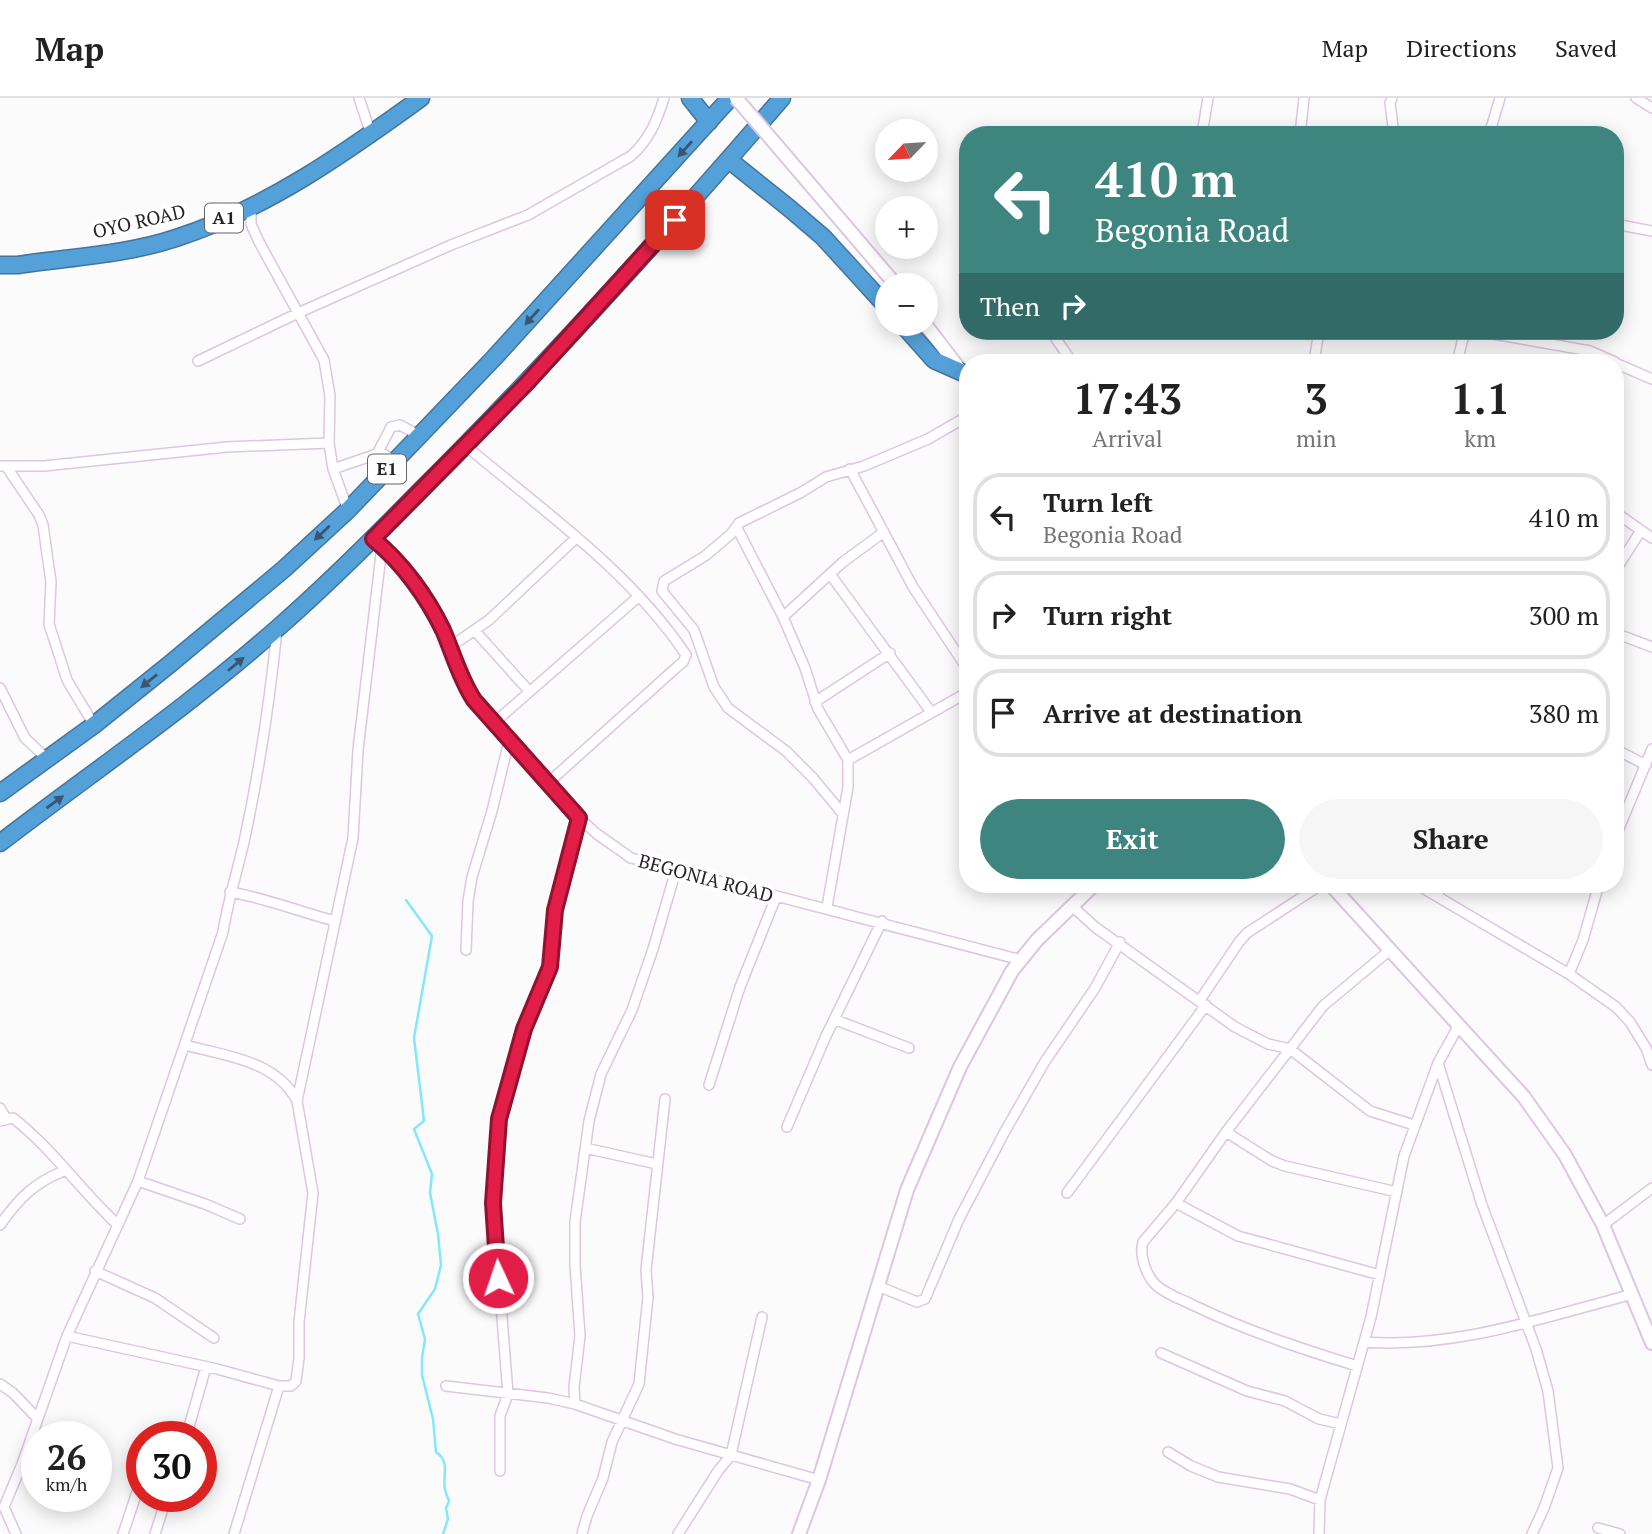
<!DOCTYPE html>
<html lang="en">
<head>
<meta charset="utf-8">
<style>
	:root { --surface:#fff; --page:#f6f6f6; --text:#222; --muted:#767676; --line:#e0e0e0; --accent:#3e8580 }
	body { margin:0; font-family:"PT Serif",serif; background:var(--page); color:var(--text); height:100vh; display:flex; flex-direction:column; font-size:26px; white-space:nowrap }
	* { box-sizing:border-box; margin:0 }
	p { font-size:23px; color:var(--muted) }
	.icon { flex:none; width:38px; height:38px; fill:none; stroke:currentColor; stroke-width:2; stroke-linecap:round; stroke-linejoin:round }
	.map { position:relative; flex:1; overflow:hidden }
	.drawer { position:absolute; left:959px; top:256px; width:665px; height:539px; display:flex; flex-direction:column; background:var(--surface); border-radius:28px; box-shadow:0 4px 18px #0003 }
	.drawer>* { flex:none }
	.banner { position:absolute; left:959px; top:28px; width:665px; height:214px; border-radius:28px; box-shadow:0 4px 18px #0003; background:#3e8580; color:#fff; overflow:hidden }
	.needle { width:46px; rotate:245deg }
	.fabs { position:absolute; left:875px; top:21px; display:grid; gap:14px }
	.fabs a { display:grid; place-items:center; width:63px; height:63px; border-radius:50%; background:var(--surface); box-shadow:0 4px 18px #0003; font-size:35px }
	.speed { position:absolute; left:21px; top:1323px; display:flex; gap:14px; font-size:35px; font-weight:700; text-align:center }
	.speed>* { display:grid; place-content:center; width:91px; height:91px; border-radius:50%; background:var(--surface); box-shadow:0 4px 18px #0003; line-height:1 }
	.speed small { font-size:18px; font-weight:400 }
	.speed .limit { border:10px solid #d22; background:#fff; color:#111 }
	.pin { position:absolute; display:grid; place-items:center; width:60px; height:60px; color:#fff; margin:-30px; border-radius:14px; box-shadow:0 4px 10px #0006 }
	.me { position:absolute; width:77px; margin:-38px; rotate:357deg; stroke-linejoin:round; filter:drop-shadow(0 0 5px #0008) }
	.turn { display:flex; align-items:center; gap:24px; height:147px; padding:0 21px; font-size:32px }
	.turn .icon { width:91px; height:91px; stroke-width:2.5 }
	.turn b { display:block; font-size:49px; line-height:60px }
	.then { display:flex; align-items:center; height:66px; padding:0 21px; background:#0003; gap:14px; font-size:26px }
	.eta { display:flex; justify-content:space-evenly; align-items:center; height:119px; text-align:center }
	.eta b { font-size:42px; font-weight:700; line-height:49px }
	.action { display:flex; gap:14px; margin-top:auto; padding:14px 21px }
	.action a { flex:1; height:80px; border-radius:42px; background:var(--accent); color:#fff; font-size:28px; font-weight:700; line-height:80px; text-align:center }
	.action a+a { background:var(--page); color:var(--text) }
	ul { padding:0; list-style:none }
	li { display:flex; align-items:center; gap:21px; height:88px; margin:0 14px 10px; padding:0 7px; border:4px solid var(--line); border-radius:28px }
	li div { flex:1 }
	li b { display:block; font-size:26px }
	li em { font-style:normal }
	header { display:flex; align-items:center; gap:42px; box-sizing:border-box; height:98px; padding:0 35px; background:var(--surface); border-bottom:2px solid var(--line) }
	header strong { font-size:33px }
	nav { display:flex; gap:38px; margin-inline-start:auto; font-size:24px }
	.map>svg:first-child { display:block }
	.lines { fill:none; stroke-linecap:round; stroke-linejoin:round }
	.stream { stroke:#84e7fd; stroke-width:2.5 }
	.street-casing { stroke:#dec5e4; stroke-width:12 }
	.secondary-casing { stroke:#dec5e4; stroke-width:16 }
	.highway-casing { stroke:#45749c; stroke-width:19 }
	.street { stroke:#fff; stroke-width:9 }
	.secondary { stroke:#fff; stroke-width:12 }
	.highway { stroke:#54a1d9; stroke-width:16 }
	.secondary-bridge-casing { stroke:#dec5e4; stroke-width:16; stroke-linecap:butt }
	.secondary-bridge { stroke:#fff; stroke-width:12 }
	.oneway { fill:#3a5471 }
	.route-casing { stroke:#92132f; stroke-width:18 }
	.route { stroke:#e11d48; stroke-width:12 }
	.labels { text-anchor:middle; stroke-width:7; stroke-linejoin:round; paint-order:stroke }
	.shield { fill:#fff; stroke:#69636b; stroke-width:2 }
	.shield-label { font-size:18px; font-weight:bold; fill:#29202c }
	.street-label { font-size:19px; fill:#29202c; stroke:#fff }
</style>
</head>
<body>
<header>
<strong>Map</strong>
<nav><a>Map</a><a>Directions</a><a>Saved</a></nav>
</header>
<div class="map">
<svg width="1652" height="1436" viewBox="0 0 1652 1436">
	<rect width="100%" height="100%" fill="#fbfbfb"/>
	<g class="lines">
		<path class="stream" d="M406,802L432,838L414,940L424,1023L414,1031L432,1076L430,1095L438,1136L441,1167L435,1191L418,1216L425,1241L422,1260V1277L433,1321L436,1354C451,1364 442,1378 445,1392C446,1396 448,1400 449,1403L446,1410L448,1421L443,1436"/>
		<defs>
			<path id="street" d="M359,0L371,36
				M1392,0L1390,5L1394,37
				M1636,0L1652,10
				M1202,36L1208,0
				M1300,37L1304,0
				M1489,37L1500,0
				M251,109V126L259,144L324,262L330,298L329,345L333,371L348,412
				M1615,126L1652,133
				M1476,233L1590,253L1615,264
				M1056,241L1072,264
				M198,263L298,215L451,147L528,117L631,58C649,42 657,23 664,0
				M1314,264L1319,233
				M1457,264L1465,233
				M1615,265L1652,281
				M466,348C542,412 630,473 686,557L683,564L677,569L549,684
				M377,356L391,329L400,327L420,338
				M0,368H44L227,349L329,345
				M6,368L39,417L43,427L51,484L49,526L67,582L94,627
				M333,371L377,356H383L395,363
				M850,371L913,489L968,572
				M1615,414L1652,440
				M737,430L783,519L805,570L818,611L848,662V689L827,809
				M373,441C402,464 427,499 443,532C454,555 459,581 474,602L579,720L597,736L631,760L1021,862
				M1615,473L1640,434
				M830,476L931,614
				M783,519L843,464L884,434
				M475,533L529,593
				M1615,535L1652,549
				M450,549L489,522L575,441
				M0,590L25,640L46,660
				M815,604L890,555
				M495,624L638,499
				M1615,651L1646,667
				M848,662L968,594
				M842,715L813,680L786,653L728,610L714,589L694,532L662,493L664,483L705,458L731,436L739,425L800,395L826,379L864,368L928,341L968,318
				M1615,740L1652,651
				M1416,786L1569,876L1616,909L1630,924L1646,950L1652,967
				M230,794C266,800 300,814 335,823
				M1437,797L1443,786
				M1072,808L1095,829L1235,929L1268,946L1290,951L1370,1013L1414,1027
				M466,852L468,803L472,779L492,713L509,643
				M1569,876L1583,842L1599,786
				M1200,902L1239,844L1247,835L1316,790L1317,786
				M836,922L909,950
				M1438,965L1482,1107L1536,1251L1548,1293L1558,1370L1544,1410L1532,1436
				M709,987L740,889L776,799
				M297,1003L353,740L358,652L382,448
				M0,1010L6,1020
				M0,1023L13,1020C53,1051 81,1093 118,1127
				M787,1029L826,938L882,823
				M1226,1034L1272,1063L1285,1068L1397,1094
				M585,1050L657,1066
				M138,1083L205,1106L240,1121
				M1067,1095L1206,907
				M1176,1105L1238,1138L1380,1177
				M0,1127C19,1100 35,1084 66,1072
				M1603,1127L1652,1090
				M95,1173L155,1200L214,1240
				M878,1188L917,1204L925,1201L959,1121L1004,1035L1044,965L1095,890L1120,844
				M67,1238L217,1271L279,1288H291L296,1283L299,1260V1224L313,1095L297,1003C276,962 225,958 185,947
				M1364,1244C1455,1251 1545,1219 1633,1196
				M1161,1255L1247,1293L1285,1303L1319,1321L1341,1326
				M1357,1268C1302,1251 1247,1233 1195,1208C1183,1202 1168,1197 1157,1188C1146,1178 1139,1157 1143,1144L1176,1105L1226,1034L1323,908L1390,852
				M0,1286L13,1295L38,1321
				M446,1288L548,1300L575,1306L675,1341L819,1382
				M575,1306L574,1289L580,1238L575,1167V1124L589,1023L601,976L632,912L653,851L676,772
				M186,1339L206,1269
				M1168,1354L1191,1368L1218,1379L1290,1391L1320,1402
				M500,1373V1318L508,1296L493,1105L499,1021L524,931L550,869L555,812L579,720
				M1598,1430L1620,1436
				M16,1436L4,1409L22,1366L67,1238L138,1083L223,834C228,803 237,774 244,744C259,674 270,602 277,531
				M123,1436L137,1394
				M155,1436L167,1398
				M234,1436L279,1288
				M582,1436L587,1418L603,1380L612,1344L639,1286L648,1199L646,1172L665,1001
				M678,1436L718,1373L731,1357L762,1219
				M1319,1436L1320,1402L1371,1219L1404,1058L1438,965L1459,927"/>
			<path id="secondary" d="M773,43L896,187
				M925,226L968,282
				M1330,786L1524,999L1565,1057L1603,1127L1652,1245
				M799,1436L819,1382L907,1092L960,969L1012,873L1037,842L1095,786"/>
			<path id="highway" d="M690,0L709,24
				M729,62L789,110L823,139L887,209
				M0,167H18C70,159 125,157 176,140C266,111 345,55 421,0
				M902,226L934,262L961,274
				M0,695L94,627L170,566L284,471L348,412L494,260L730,0
				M0,745C94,673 191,607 280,528C329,485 375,439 421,392C547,267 666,134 782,0"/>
		</defs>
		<use href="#street" class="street-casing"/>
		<use href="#secondary" class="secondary-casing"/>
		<use href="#highway" class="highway-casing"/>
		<use href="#street" class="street"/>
		<use href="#secondary" class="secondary"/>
		<use href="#highway" class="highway"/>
		<defs>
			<path id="secondary-bridge" d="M736,0L773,43"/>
		</defs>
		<use href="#secondary-bridge" class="secondary-bridge-casing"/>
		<use href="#secondary-bridge" class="secondary-bridge"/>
	</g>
	<defs><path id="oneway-solid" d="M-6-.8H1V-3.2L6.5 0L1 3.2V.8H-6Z" transform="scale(1.75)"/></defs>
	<g class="oneway">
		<use href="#oneway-solid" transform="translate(685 51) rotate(132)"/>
		<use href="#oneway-solid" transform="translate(532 219) rotate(132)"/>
		<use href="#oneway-solid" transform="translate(322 435) rotate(137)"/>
		<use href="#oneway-solid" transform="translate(236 566) rotate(-40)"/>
		<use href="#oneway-solid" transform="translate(149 583) rotate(141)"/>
		<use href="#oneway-solid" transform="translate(55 704) rotate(-36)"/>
	</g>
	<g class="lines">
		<defs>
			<path id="route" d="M498,1180L493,1105L499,1021L524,931L550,869L555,812L579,720L474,602C460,581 453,555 443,532C427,499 402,464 373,441L526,286L675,122"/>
		</defs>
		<use href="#route" class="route-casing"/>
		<use href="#route" class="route"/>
	</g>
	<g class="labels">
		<g class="shield">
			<rect x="205" y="105.5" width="38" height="29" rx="5"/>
			<rect x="368" y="356.5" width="38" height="29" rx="5"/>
		</g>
		<g class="shield-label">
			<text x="224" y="126">A1</text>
			<text x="387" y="377">E1</text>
		</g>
		<g class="street-label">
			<text transform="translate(139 123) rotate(-13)" y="7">OYO ROAD</text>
			<text transform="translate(706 780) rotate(15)" y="7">BEGONIA ROAD</text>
		</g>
	</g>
</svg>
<div class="fabs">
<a><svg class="needle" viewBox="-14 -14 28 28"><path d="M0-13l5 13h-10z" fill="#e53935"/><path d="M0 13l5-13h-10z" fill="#767676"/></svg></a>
<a>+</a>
<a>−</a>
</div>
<div class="speed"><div>26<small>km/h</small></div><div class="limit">30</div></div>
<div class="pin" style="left:675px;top:122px;background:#d93025"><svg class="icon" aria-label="arrive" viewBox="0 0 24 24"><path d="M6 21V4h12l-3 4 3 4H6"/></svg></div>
<svg class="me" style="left:498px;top:1180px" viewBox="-20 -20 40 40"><circle r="17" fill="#e11d48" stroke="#fff" stroke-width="3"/><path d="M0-11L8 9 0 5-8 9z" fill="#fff"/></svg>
<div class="banner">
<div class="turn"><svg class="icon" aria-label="left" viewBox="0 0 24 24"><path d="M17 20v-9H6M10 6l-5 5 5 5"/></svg><div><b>410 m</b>Begonia Road</div></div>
<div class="then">Then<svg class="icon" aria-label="right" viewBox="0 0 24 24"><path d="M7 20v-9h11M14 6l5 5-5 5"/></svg></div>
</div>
<section class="drawer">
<div class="eta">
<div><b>17:43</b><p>Arrival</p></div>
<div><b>3</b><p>min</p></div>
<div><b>1.1</b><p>km</p></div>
</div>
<ul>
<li><svg class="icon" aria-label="left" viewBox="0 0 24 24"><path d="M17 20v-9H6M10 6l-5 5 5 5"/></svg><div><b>Turn left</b><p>Begonia Road</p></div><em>410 m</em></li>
<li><svg class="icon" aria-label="right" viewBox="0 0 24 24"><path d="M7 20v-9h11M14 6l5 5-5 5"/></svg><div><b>Turn right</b></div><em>300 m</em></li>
<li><svg class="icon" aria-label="arrive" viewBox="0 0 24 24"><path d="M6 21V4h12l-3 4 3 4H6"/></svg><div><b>Arrive at destination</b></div><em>380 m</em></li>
</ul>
<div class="action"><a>Exit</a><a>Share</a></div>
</section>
</div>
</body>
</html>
